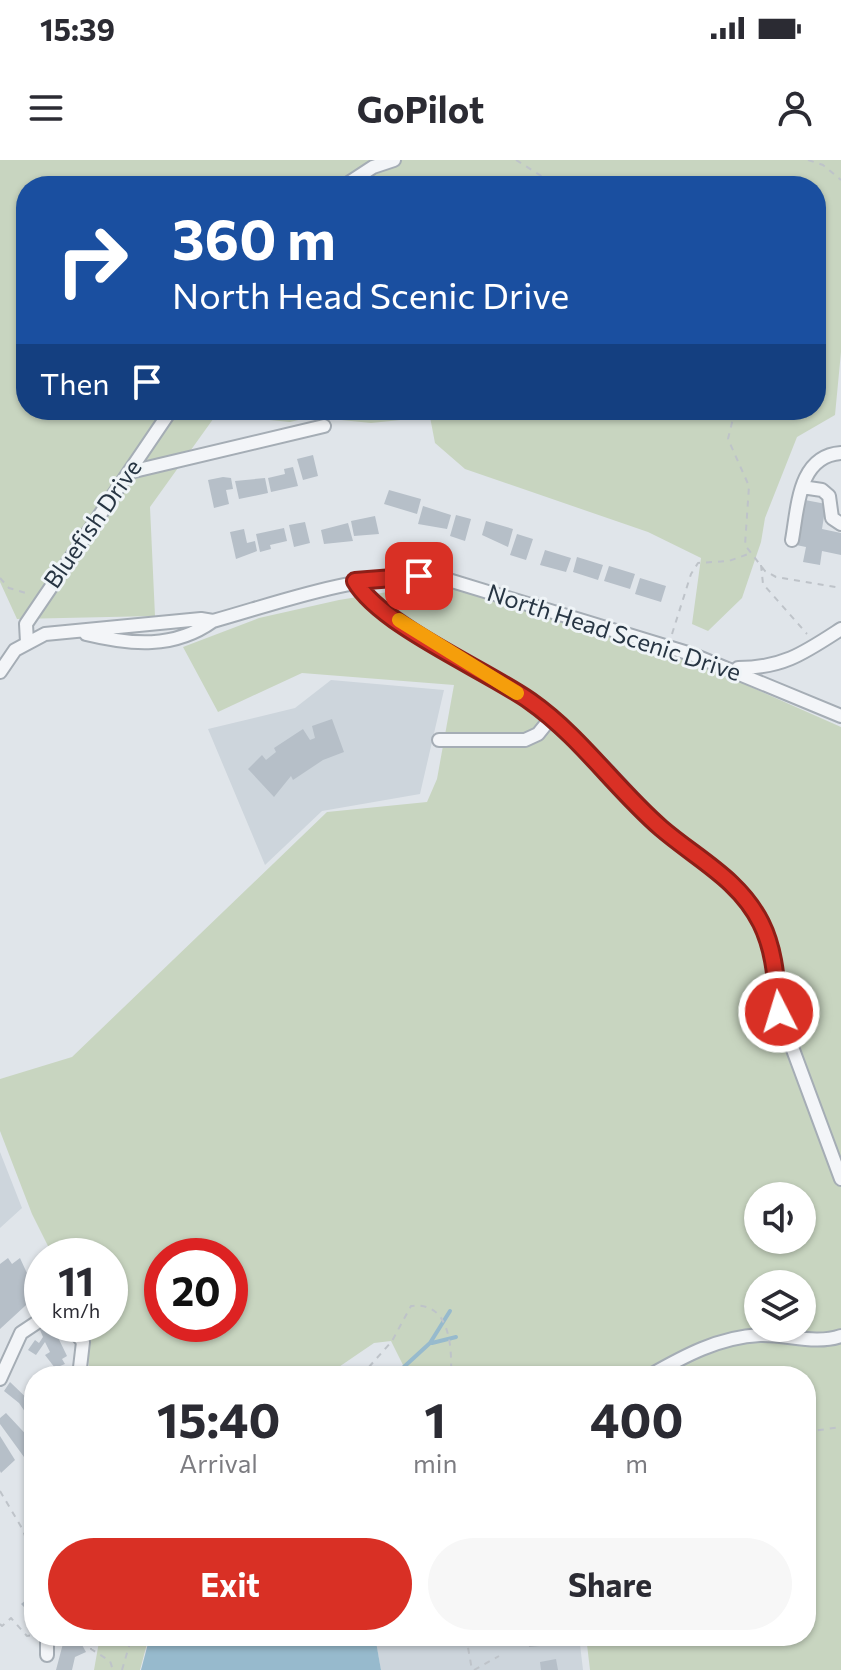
<!DOCTYPE html>
<html lang="en">
<head>
<meta charset="utf-8">
<style>
	:root { --surface:#fff; --page:#f7f7f7; --text:#2b2b33; --muted:#7c7c81; --accent:#d93025 }
	body { margin:0; font-family:Commissioner,sans-serif; background:var(--page); color:var(--text); height:100vh; display:flex; flex-direction:column; font-size:30px; white-space:nowrap }
	* { box-sizing:border-box; margin:0 }
	p { font-size:26px; color:var(--muted) }
	.icon { flex:none; width:44px; height:44px; fill:none; stroke:currentColor; stroke-width:2; stroke-linecap:round; stroke-linejoin:round }
	.map { position:relative; flex:1; overflow:hidden }
	.sheet { position:absolute; left:24px; top:1206px; width:792px; height:280px; display:flex; flex-direction:column; background:var(--surface); border-radius:32px; box-shadow:0 2px 6px #0004 }
	.sheet>* { flex:none }
	.hud { position:absolute; left:16px; top:16px; width:810px; height:244px; border-radius:32px; box-shadow:0 2px 6px #0004; background:#1a4fa0; color:#fff; overflow:hidden }
	.fabs { position:absolute; left:744px; top:1022px; display:grid; gap:16px }
	.fabs a { display:grid; place-items:center; width:72px; height:72px; border-radius:50%; background:var(--surface); box-shadow:0 2px 6px #0004; font-size:40px }
	.speed { position:absolute; left:24px; top:1078px; display:flex; gap:16px; font-size:40px; font-weight:700; text-align:center }
	.speed>* { display:grid; place-content:center; width:104px; height:104px; border-radius:50%; background:var(--surface); box-shadow:0 2px 6px #0004; line-height:1 }
	.speed small { font-size:20px; font-weight:400 }
	.speed .limit { border:12px solid #d22; background:#fff; color:#111 }
	.pin { position:absolute; display:grid; place-items:center; width:68px; height:68px; color:#fff; margin:-34px; border-radius:16px; box-shadow:0 4px 12px #0006 }
	.me { position:absolute; width:88px; margin:-44px; rotate:355deg; stroke-linejoin:round; filter:drop-shadow(0 0 6px #0008) }
	.turn { display:flex; align-items:center; gap:28px; height:168px; padding:0 24px; font-size:36px }
	.turn .icon { width:104px; height:104px; stroke-width:2.5 }
	.turn b { display:block; font-size:56px; line-height:68px }
	.then { display:flex; align-items:center; height:76px; padding:0 24px; background:#0003; gap:16px; font-size:30px }
	.eta { display:flex; justify-content:space-evenly; align-items:center; height:136px; text-align:center }
	.eta b { font-size:48px; font-weight:700; line-height:56px }
	.action { display:flex; gap:16px; margin-top:auto; padding:16px 24px }
	.action a { flex:1; height:92px; border-radius:48px; background:var(--accent); color:#fff; font-size:32px; font-weight:700; line-height:92px; text-align:center }
	.action a+a { background:var(--page); color:var(--text) }
	.status { display:flex; justify-content:space-between; align-items:center; height:56px; padding:0 40px; background:var(--surface); direction:ltr }
	.status svg { height:22px; fill:currentColor }
	header { display:flex; justify-content:space-between; align-items:center; height:104px; padding:0 24px; background:var(--surface); font-size:36px; font-weight:700 }
	.map>svg:first-child { display:block }
	.built { fill:#cdd5dc }
	.green { fill:#c8d5c0; fill-rule:evenodd }
	.water { fill:#97bacd }
	.lines { fill:none; stroke-linecap:round; stroke-linejoin:round }
	.stream { stroke:#97bacd; stroke-width:4 }
	.building { fill:#b6bfc8 }
	.minor-casing { stroke:#a5adb5; stroke-width:16 }
	.path { stroke:#bec3c9; stroke-width:2; stroke-dasharray:6 6; stroke-linecap:butt }
	.minor { stroke:#f3f5f8; stroke-width:12 }
	.route-casing { stroke:#8d1f18; stroke-width:20 }
	.route { stroke:#d93025; stroke-width:14 }
	.slow { stroke:#f59e0b; stroke-width:14 }
	.labels { text-anchor:middle; stroke-width:6; stroke-linejoin:round; paint-order:stroke }
	.street-label { font-size:24px; fill:#273543; stroke:#eff4f7 }
</style>
</head>
<body>
<div class="status"><b>15:39</b><svg viewBox="0 0 49 12"><path d="M0 12V9h3v3zM5 12V6h3v6zM10 12V3h3v9zM15 12V0h3v12zM26 1h20v11H26zM47 4h2v5h-2z"/></svg></div>
<header><svg class="icon" aria-label="menu" viewBox="0 0 24 24"><path d="M4 6h16M4 12h16M4 18h16"/></svg>GoPilot<svg class="icon" aria-label="person" viewBox="0 0 24 24"><circle cx="12" cy="8" r="4"/><path d="M4 21q1-7 8-7t8 7"/></svg></header>
<div class="map">
<svg width="841" height="1510" viewBox="0 0 841 1510">
	<rect width="100%" height="100%" fill="#e0e5ea"/>
	<path class="built" d="M331,520L444,530L420,634L322,651L265,705L208,569L295,548Z
		M0,992L22,1048L0,1068Z
		M375,1476H579L583,1510H381Z"/>
	<path class="green" d="M0,0H841V192L835,255L797,277L765,358L761,382L742,438L708,471L692,464L701,398L648,372L465,309L435,283L430,257L371,263L311,257L290,262L216,255L150,347L155,456L17,459L0,422ZM26,26H816V250H26Z
		M442,423L688,499L841,567V1510H590L586,1476H806V1216H403L406,1211L391,1181L374,1183L330,1213L90,1216L84,1164H110V1096H53L32,1054L0,971V919L72,897L327,652L427,642L437,619L454,525L302,513L218,552L183,487L259,458L339,440ZM758,1036H802V1080H758ZM162,1096H230V1164H162ZM758,1124H802V1168H758Z
		M100,1476H149L140,1510H94Z"/>
	<path class="water" d="M150,1476H375L381,1510H141Z"/>
	<g class="lines">
		<path class="stream" d="M432,1183L456,1177
			M394,1216L430,1183L450,1151"/>
	</g>
	<path class="building" d="M313,295L318,316L303,320L297,299Z
		M293,307L298,326L271,332L268,318L285,314L284,309Z
		M223,317L231,318L233,329L226,330L229,344L214,348L208,320Z
		M265,318L268,333L239,339L235,321Z
		M389,330L421,339L417,354L384,344Z
		M805,340L826,344L822,369L841,373V395L822,391L820,405L803,402L806,387L796,385Z
		M423,346L451,355L447,369L418,364Z
		M456,355L471,359L465,381L450,376Z
		M375,356L379,374L354,376L351,361Z
		M486,361L513,369L508,387L482,375Z
		M305,362L310,383L294,387L289,365Z
		M348,363L353,381L324,384L321,370Z
		M284,368L287,381L270,385L271,389L260,392L256,374Z
		M244,369L247,383L255,381L257,391L236,399L230,372Z
		M517,374L533,379L526,400L510,395Z
		M545,390L571,398L566,412L540,405Z
		M577,397L603,405L598,420L573,412Z
		M609,406L635,414L630,429L604,421Z
		M640,418L666,426L661,442L635,434Z
		M332,559L344,592L323,600L293,620L291,616L274,637L248,609L262,595L266,600L276,592L274,588L303,569L310,580L315,578L312,566Z
		M8,1098L12,1104L20,1098L37,1135L0,1169V1104Z
		M52,1165L67,1196L62,1199L65,1204L55,1208L45,1195L50,1192L45,1182L36,1195L28,1190L35,1180L39,1183L43,1177L40,1170Z
		M10,1222L34,1245V1265L19,1243L4,1231Z
		M6,1253L34,1283V1292L24,1297L0,1264V1258Z
		M0,1276L15,1300L1,1313L0,1311Z
		M34,1427V1459L31,1463L25,1462L28,1451L21,1444L31,1436Z
		M65,1476H77L86,1492L75,1497L72,1510H56Z
		M528,1476H549L550,1485L529,1487Z
		M556,1499L558,1510H541L540,1502Z"/>
	<g class="lines">
		<defs>
			<path id="minor" d="M344,26L373,7L394,0
				M130,312L324,266
				M802,327L822,330L829,336L832,358L841,364
				M792,380C798,347 798,296 841,293
				M355,421L362,433L379,446L444,491L531,542L604,607L661,668L734,724L760,761L771,786L779,852L841,1019
				M86,474C131,485 174,489 213,461
				M27,482L26,464L171,250
				M738,508C783,508 804,493 841,469
				M0,512L15,490L45,474L201,459L213,461C288,440 363,411 442,418L691,494L841,556
				M439,580H525L538,574L550,559
				M68,1164L83,1182L79,1216
				M649,1216C684,1196 719,1177 760,1175C787,1174 815,1185 841,1176
				M0,1219L21,1173L42,1159
				M47,1495V1476"/>
		</defs>
		<use href="#minor" class="minor-casing"/>
		<path class="path" d="M516,0L543,17L605,26
			M808,0L823,5L841,20
			M735,250L728,279L749,326L745,385L765,411L776,417L841,428
			M761,405L763,424L807,474
			M0,418L9,428L29,434
			M672,474L691,414L698,403L729,401L751,393
			M361,1216L392,1181L411,1146C450,1141 452,1186 451,1216
			M806,1272L841,1267
			M0,1331L23,1370L34,1402
			M0,1464L2,1466L11,1458L27,1476L34,1475
			M92,1476L91,1489L110,1501L113,1510
			M466,1476L472,1510
			M122,1510L132,1476
			M474,1510L499,1496"/>
		<use href="#minor" class="minor"/>
	</g>
	<g class="lines">
		<defs>
			<path id="route" d="M419,416L355,421C380,465 486,510 530,541C580,576 615,628 661,668C697,699 739,719 761,763C775,791 776,822 779,852"/>
		</defs>
		<use href="#route" class="route-casing"/>
		<use href="#route" class="route"/>
		<path class="slow" d="M399,460L517,533"/>
	</g>
	<g class="labels">
		<g class="street-label">
			<text transform="translate(93 364) rotate(-55)" y="8">Bluefish Drive</text>
			<text transform="translate(614 473) rotate(18)" y="8">North Head Scenic Drive</text>
		</g>
	</g>
</svg>
<div class="fabs">
<a><svg class="icon" aria-label="sound" viewBox="0 0 24 24"><path d="M4 9h4l5-4v14l-5-4H4zM17 9q2 3 0 6"/></svg></a>
<a><svg class="icon" aria-label="layers" viewBox="0 0 24 24"><path d="M12 4l9 5-9 5-9-5zM3 14l9 5 9-5"/></svg></a>
</div>
<div class="speed"><div>11<small>km/h</small></div><div class="limit">20</div></div>
<div class="pin" style="left:419px;top:416px;background:#d93025"><svg class="icon" aria-label="arrive" viewBox="0 0 24 24"><path d="M6 21V4h12l-3 4 3 4H6"/></svg></div>
<svg class="me" style="left:779px;top:852px" viewBox="-20 -20 40 40"><circle r="17" fill="#d93025" stroke="#fff" stroke-width="3"/><path d="M0-11L8 9 0 5-8 9z" fill="#fff"/></svg>
<div class="hud">
<div class="turn"><svg class="icon" aria-label="right" viewBox="0 0 24 24"><path d="M7 20v-9h11M14 6l5 5-5 5"/></svg><div><b>360 m</b>North Head Scenic Drive</div></div>
<div class="then">Then<svg class="icon" aria-label="arrive" viewBox="0 0 24 24"><path d="M6 21V4h12l-3 4 3 4H6"/></svg></div>
</div>
<section class="sheet">
<div class="eta">
<div><b>15:40</b><p>Arrival</p></div>
<div><b>1</b><p>min</p></div>
<div><b>400</b><p>m</p></div>
</div>
<div class="action"><a>Exit</a><a>Share</a></div>
</section>
</div>
</body>
</html>
